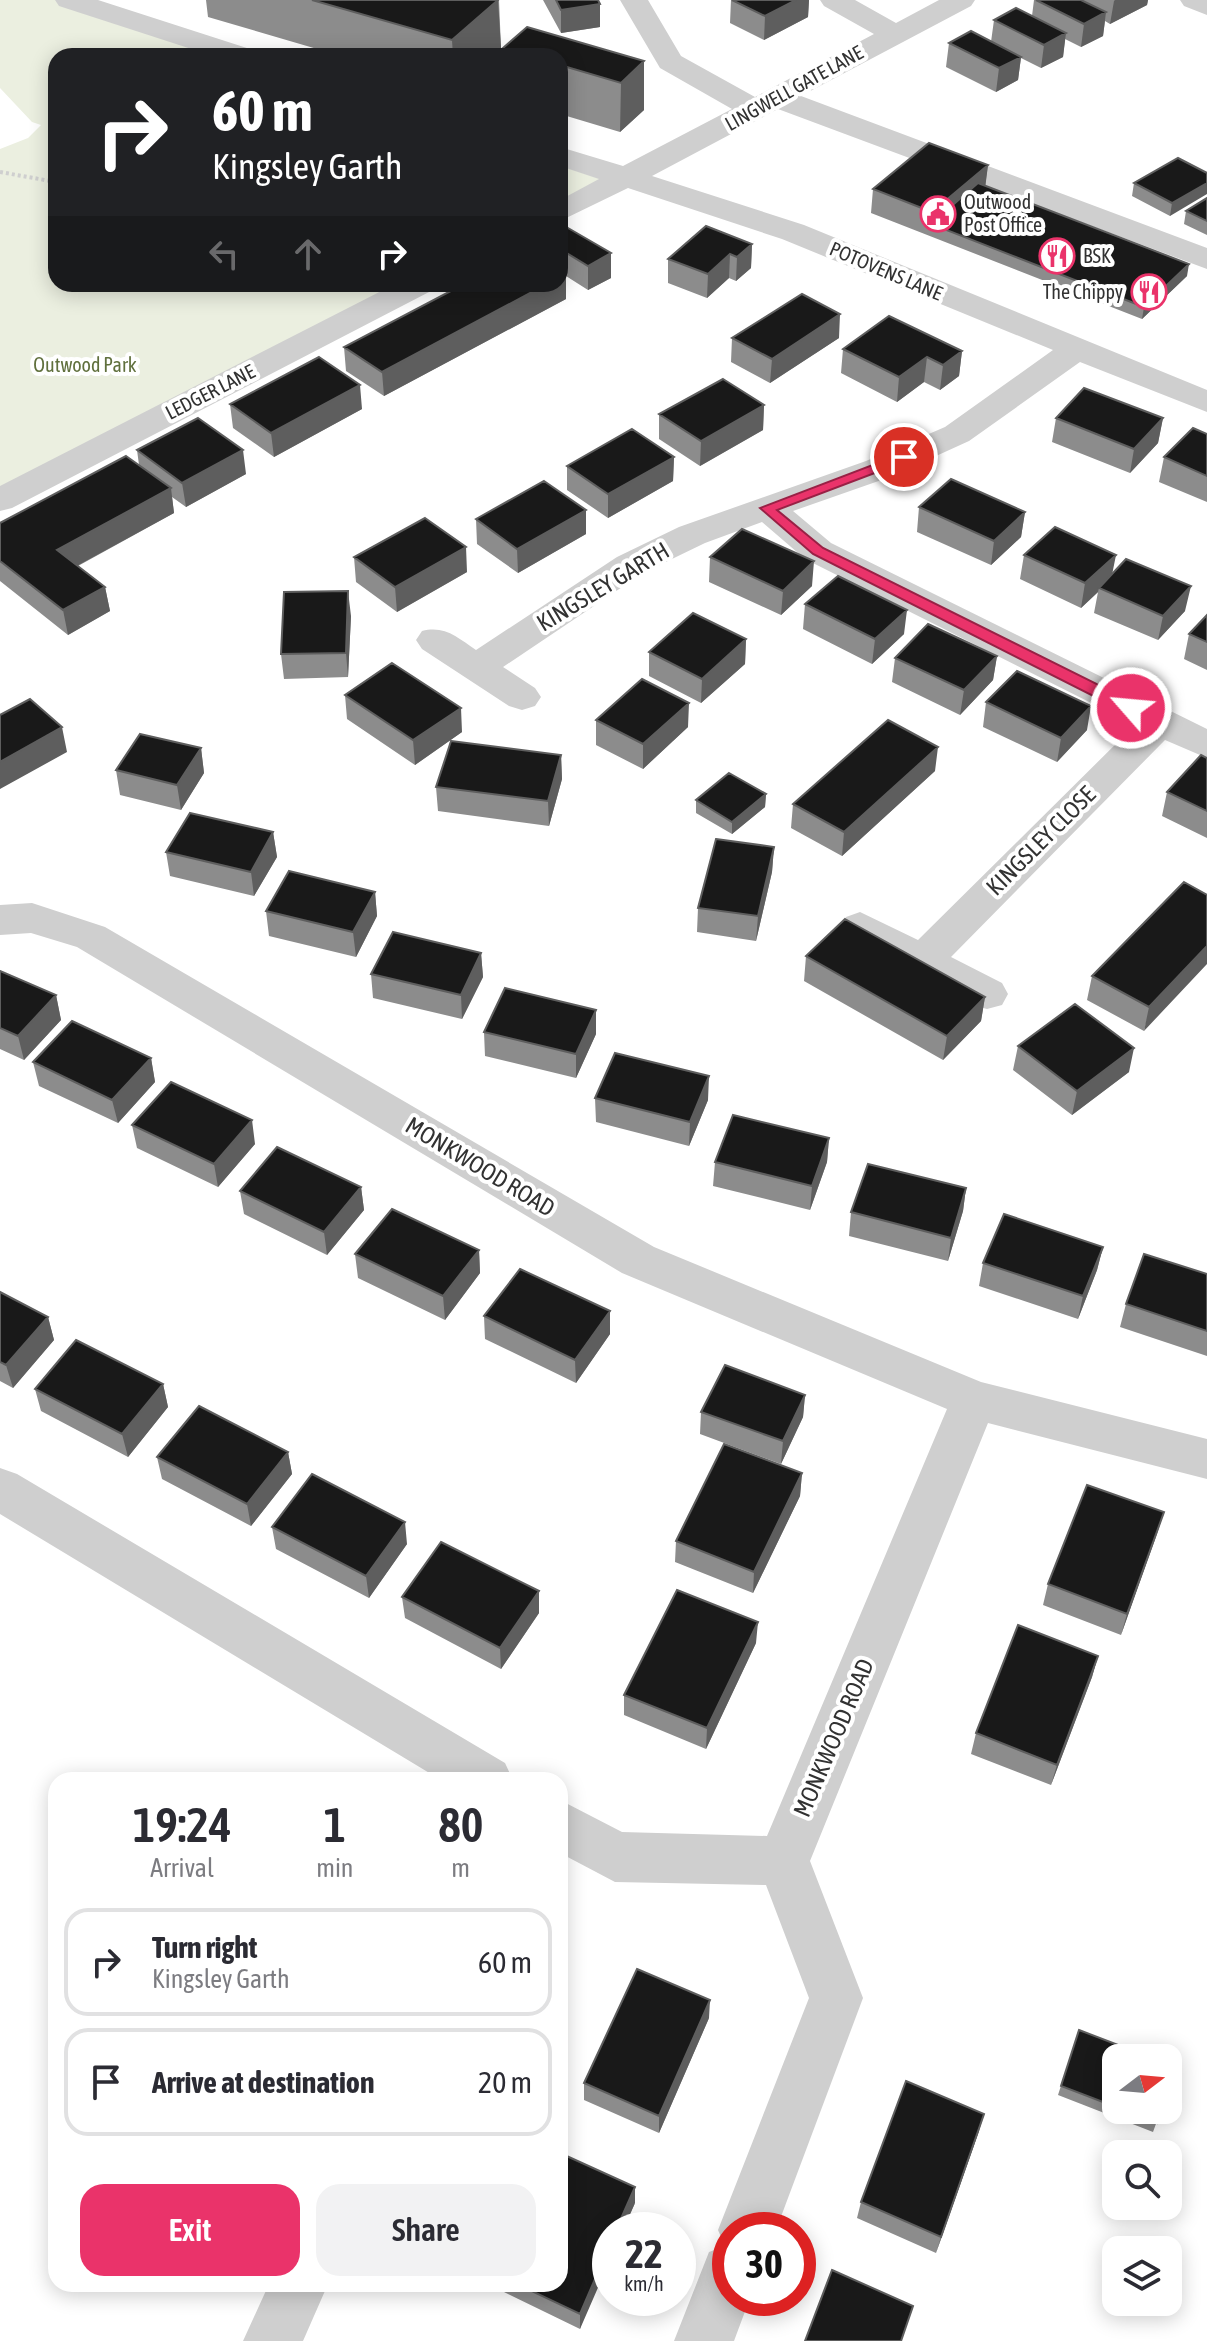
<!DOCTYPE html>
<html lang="en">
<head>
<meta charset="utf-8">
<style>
	:root { --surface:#fff; --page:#f2f2f3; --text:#2b2b33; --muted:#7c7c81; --line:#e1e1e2; --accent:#ea336a }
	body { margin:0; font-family:"Asap Condensed",sans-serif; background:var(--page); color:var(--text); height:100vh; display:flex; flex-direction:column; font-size:30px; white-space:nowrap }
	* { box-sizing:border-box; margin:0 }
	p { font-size:26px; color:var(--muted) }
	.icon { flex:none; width:44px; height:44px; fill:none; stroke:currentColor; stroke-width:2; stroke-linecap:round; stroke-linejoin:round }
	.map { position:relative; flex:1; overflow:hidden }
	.sheet { position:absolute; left:48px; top:1772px; width:520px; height:520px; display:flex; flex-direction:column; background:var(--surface); border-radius:24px; box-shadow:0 4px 20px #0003 }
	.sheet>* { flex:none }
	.guide { position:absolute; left:48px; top:48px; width:520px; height:244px; border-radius:24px; box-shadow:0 4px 20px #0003; background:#202124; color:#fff; overflow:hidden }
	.needle { width:52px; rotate:74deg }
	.controls { position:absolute; left:1102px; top:2044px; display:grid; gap:16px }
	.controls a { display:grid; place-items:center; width:80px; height:80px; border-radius:16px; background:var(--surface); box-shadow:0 4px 20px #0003; font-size:40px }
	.speed { position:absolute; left:592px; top:2212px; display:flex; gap:16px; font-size:40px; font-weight:700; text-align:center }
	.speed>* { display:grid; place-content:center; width:104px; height:104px; border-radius:50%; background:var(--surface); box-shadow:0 4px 20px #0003; line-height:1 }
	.speed small { font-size:20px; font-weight:400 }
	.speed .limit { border:12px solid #d22; background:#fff; color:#111 }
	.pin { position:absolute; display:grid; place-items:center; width:68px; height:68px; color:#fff; margin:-34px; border:4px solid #fff; border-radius:50%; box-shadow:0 2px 8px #0007 }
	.me { position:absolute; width:88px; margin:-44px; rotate:297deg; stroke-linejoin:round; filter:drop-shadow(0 0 6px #0008) }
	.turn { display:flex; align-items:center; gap:28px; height:168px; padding:0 32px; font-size:36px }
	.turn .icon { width:104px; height:104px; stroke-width:2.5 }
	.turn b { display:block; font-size:56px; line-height:68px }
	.lanes { display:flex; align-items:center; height:76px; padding:0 32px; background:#0003; justify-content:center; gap:40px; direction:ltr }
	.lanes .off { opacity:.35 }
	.eta { display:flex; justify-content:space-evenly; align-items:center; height:136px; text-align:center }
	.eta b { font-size:48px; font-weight:600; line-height:56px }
	.primary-button { display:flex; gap:16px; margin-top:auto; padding:16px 32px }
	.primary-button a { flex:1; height:92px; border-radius:24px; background:var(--accent); color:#fff; font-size:32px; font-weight:600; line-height:92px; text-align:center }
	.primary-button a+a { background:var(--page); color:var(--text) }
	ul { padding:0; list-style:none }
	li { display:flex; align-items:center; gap:24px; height:108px; margin:0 16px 12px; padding:0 16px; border:4px solid var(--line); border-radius:24px }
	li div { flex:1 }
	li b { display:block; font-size:30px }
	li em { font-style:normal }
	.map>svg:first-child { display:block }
	.green { fill:#ebefe0 }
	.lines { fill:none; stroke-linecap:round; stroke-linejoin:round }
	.path { stroke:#cfcfcf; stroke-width:4; stroke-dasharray:3 3; stroke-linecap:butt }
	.minor { fill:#cfcfcf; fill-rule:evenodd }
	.wall { fill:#8c8c8c }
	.shaded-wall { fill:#5e5e5e }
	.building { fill:#191919; stroke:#5e5e5e; stroke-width:2 }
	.route { fill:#ea336a; stroke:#982145; stroke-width:2 }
	.labels { text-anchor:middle; stroke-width:8; stroke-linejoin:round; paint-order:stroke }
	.far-street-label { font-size:20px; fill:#323232; stroke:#fff }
	.far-poi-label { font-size:20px; fill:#323232; stroke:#fff; text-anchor:start }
	.far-park-label { font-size:20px; fill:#60703d; stroke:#fff }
	.street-label { font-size:24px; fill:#323232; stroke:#fff }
</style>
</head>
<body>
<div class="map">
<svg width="1207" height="2341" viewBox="0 0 1207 2341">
	<rect width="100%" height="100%" fill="#fff"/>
	<path class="green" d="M0,0H69L245,56H56V284H420L0,500V149L28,138L41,125L32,122L0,88Z
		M560,155L628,177L560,212Z"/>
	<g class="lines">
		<path class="path" d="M0,172L56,182"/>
		<path class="minor" d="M55,0H98L253,50L258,56H213L59,6Z
			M620,0H648L681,56L755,97L874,34L824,6L820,0H855L896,23L939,0H975L971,6L801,96L1207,248V269L778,109L652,176L804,225L1207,390V412L1080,362L969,441L890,477L793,511L831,543L1207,729V758L1165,740L951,957L1002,983L1008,994L1002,1005L987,1009L972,1005L846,937L840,927L846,917L860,912L918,940L1135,725L805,559L762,522L705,543L643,573L503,667L535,688L541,697L535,706L522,710L509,706L422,649L416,640L422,631C445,625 458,638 476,650L617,557L679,527L866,461L945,427L1053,350L782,239L628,188L560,221V200L599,179L560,166V147L623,166L732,109L660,68Z
			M1180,0H1207V15L1184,6Z
			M395,284H436L431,291L12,508L0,511V486Z
			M32,903L105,927L654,1247L981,1382L1207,1439V1479L988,1423L810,1861L863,1998L776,2230H730V2298H750L734,2341H674L709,2252L725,2246L718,2230L809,1998L766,1885L615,1882L560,1853V1800L622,1832L767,1836L947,1409L622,1273L77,947L31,933L0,935V905Z
			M0,1468L17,1474L505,1763L513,1780H441L0,1514Z
			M269,2284H328L303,2341H243Z"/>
	</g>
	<path class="wall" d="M206,0H499L501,48L492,56H341L208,17Z
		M543,0H598L600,4V27L561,33Z
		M731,0H809L808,17L764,40L730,23Z
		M1034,0H1148L1147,5L1110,24L1105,21L1103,36L1081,47L1065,39L1063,57L1041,68L1021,58L1018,80L996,92L946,67L949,43L991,42L994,20L1032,16Z
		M503,48L644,61V110L620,132L560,114V56H504Z
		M988,165L985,186L1187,276L1142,319L871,213L873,189Z
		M1207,173L1170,216L1132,196L1134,183Z
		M1207,198V235L1184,224L1186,211Z
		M560,232L611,253V278L588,290L566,276V299L384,396L346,371L344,347L560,284Z
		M752,244L751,268L736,281L729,278L707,298L668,283V259Z
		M732,338H839L770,383L731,362Z
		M843,349L962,351L959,376L940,390L924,382L897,402L841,373Z
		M230,404L362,409L274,457L233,428Z
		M764,405L763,430L700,466L659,439V414Z
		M1056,418H1163L1158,443L1130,473L1052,442Z
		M1207,434V502L1159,482L1164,457Z
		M137,450L246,474L186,507L172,497L174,513L78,566L105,587L110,611L68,635L0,581V523L139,465Z
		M674,457L673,481L608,518L567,490V466Z
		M919,507L1025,512L1021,537L991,565L917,532Z
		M586,510V534L518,573L477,544L476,519Z
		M1024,555L1112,574L1185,611L1158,640L1094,613L1098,592L1081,608L1020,579Z
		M354,557L467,572L397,612L356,582Z
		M710,557L812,586L781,615L709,582Z
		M805,604L904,634L872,664L803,629Z
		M1207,615V670L1184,659L1189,634Z
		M351,616L348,677L284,679L281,654Z
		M746,639L745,664L701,703L649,676V652Z
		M997,656L993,680L960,715L892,682L895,658Z
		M345,695L462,732L415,765L347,719Z
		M986,702L1087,730L1057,762L983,727Z
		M596,720L688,727L643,769L596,745Z
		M201,748L204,773L181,810L120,795L116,770Z
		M561,755L562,779L549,826L438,811L436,787Z
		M1207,758V838L1162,816L1167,792Z
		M935,771L842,856L791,828L793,804Z
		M766,794L765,807L732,834L696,813V800Z
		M273,832L277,857L254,896L170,876L166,852Z
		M774,847L772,872L756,941L697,932L698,908Z
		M1184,882L1144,1031L1087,1000L1092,976Z
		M375,892L377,916L356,957L269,936L266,911Z
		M481,953L483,977L462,1019L373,998L371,974Z
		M806,956L985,997L981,1021L943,1060L804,981Z
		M0,971L56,995L61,1020L24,1060L0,1049Z
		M596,1010V1034L576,1078L485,1056L484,1032Z
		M1018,1046L1129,1072L1072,1115L1013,1070Z
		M151,1058L155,1082L118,1123L39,1086L33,1062Z
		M595,1098L708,1100L689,1146L596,1122Z
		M132,1125L255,1144L218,1187L137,1148Z
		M829,1138L827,1162L810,1210L713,1186L715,1162Z
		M361,1187L364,1210L327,1255L244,1214L240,1191Z
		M966,1188L963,1211L948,1261L849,1236L851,1212Z
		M1103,1247L1097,1270L1078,1319L979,1286L983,1263Z
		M479,1250L480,1273L445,1320L358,1278L355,1254Z
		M1207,1274V1356L1120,1327L1126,1304Z
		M0,1292L48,1317L54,1340L13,1388L0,1381Z
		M484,1316L610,1334L576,1383L485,1339Z
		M163,1384L168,1407L128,1457L41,1411L35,1389Z
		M805,1395L803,1417L781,1464L700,1434L701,1412Z
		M288,1452L292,1474L251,1526L162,1479L157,1457Z
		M802,1473L800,1496L753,1593L675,1562L676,1541Z
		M1164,1512L1121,1635L1043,1605L1048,1584Z
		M272,1527L407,1544L369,1598L276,1549Z
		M539,1591V1613L501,1669L405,1618L402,1597Z
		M756,1643L706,1749L624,1715V1695Z
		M1098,1656L1092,1677L1051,1785L971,1754L976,1733Z
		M709,2018L659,2133L584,2100V2083Z
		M1079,2030L1116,2058V2110H1161L1153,2132L1058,2095Z
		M979,2131L936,2253L857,2218L861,2202Z
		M635,2203L623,2230H610L580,2329L504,2292L503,2284H560Z"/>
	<path class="shaded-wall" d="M498,0L501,48L492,56H453L452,40Z
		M796,0H809L808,17L764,40L765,16Z
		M1115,0H1148L1147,5L1110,24L1114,1Z
		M600,4V27L561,33V10Z
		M1106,12L1103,36L1081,47L1084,24Z
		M1066,33L1063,57L1041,68L1044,45Z
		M1021,57L1018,80L996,92L999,68Z
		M644,61V110L620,132L621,83Z
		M988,165L985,189L931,224L930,236L932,212Z
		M1207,183V194L1170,216L1172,203Z
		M752,244L751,268L736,281L737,257Z
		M611,253V278L588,290V266Z
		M730,254L729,278L707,298L708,274Z
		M1189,264L1187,276L1142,319L1144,307Z
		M566,274V299L384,396L382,372L547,284H560V277Z
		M840,314L839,338L770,383L772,359Z
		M962,351L959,376L940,390L943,365Z
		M927,357L924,382L897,402L899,377Z
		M360,385L362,409L274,457L271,433Z
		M764,405L763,430L700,466L701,441Z
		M1163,418L1158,443L1130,473L1134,449Z
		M243,450L246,474L186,507L182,483Z
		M674,457L673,481L608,518V494Z
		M171,488L174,513L62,574L57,550Z
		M586,510V534L518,573L517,549Z
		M1025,512L1021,537L991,565L994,541Z
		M466,547L467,572L397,612L395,587Z
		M1116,555L1111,580L1099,588L1098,592L1081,608L1085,583Z
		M814,561L812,586L781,615L783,591Z
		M1191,586L1185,611L1158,640L1163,616Z
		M105,587L110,611L68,635L63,610Z
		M348,591L351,616L348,677L346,653Z
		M907,610L904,634L872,664L875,639Z
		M746,639L745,664L701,703L702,679Z
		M997,656L993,680L960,715L964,690Z
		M689,703L688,727L643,769V744Z
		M1091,706L1087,730L1057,762L1061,738Z
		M461,708L462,732L415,765L413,740Z
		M62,727L67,752L0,789V762Z
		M938,747L935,771L842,856L844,832Z
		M201,748L204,773L181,810L177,785Z
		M561,755L562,779L549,826L548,801Z
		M766,794L765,807L732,834V822Z
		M273,832L277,857L254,896L251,872Z
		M774,847L772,872L756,941L758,916Z
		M375,892L377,916L356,957L353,932Z
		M1207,946V964L1144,1031L1149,1007Z
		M481,953L483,977L462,1019L461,995Z
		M56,995L61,1020L24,1060L18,1036Z
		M985,997L981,1021L943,1060L947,1036Z
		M596,1010V1034L576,1078V1054Z
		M1134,1048L1129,1072L1072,1115L1077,1091Z
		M151,1058L155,1082L118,1123L112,1100Z
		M709,1076L708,1100L689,1146L690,1122Z
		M252,1120L255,1144L218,1187L214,1164Z
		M829,1138L827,1162L810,1210L812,1186Z
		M361,1187L364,1210L327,1255L324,1232Z
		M966,1188L963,1211L948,1261L951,1238Z
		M1103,1247L1097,1270L1078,1319L1083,1296Z
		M479,1250L480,1273L445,1320L443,1296Z
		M610,1311V1334L576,1383L575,1360Z
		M48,1317L54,1340L13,1388L6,1365Z
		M163,1384L168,1407L128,1457L122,1434Z
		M805,1395L803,1417L781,1464L783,1441Z
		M288,1452L292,1474L251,1526L247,1504Z
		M802,1473L800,1496L753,1593L754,1572Z
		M1164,1512L1157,1534L1121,1635L1127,1614Z
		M405,1522L407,1544L369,1598L366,1576Z
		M539,1591V1613L501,1669L500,1648Z
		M758,1622L756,1643L706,1749L707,1728Z
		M1098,1656L1092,1677L1051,1785L1057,1765Z
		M710,2000L709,2018L659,2133V2116Z
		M984,2114L979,2131L936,2253L941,2237Z
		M635,2187V2203L623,2230H616Z
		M610,2244V2260L580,2329V2314Z"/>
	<path class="building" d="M312,0H498L452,40Z
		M556,0H598L600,4L561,10Z
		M732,0H796L765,16Z
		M1036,0H1081L1106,12L1084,24Z
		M1016,8L1066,33L1044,45L994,20Z
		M527,27L644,61L621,83L560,65V56H529L503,48Z
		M971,31L1021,57L999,68L949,43Z
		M929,143L988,165L932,212L873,189Z
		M1178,158L1207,173V183L1172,203L1134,183Z
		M978,183L1189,264L1144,307L931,224Z
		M1207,198V221L1186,211Z
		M706,226L752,244L737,257L730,254L708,274L668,259Z
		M568,228L611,253L588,266L560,249V232Z
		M464,284H547L382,372L344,347Z
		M802,294L840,314L772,359L732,338Z
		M889,316L962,351L943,365L927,357L899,377L843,349Z
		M319,357L360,385L271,433L230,404Z
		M723,379L764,405L701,441L659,414Z
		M1084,388L1163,418L1134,449L1056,418Z
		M198,418L243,450L182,483L137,450Z
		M1193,428L1207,434V476L1164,457Z
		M632,429L674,457L608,494L567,466Z
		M126,456L171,488L57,550L105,587L63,610L0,561V523Z
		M951,479L1025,512L994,541L919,507Z
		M544,481L586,510L517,549L476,519Z
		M425,518L466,547L395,587L354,557Z
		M1055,527L1116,555L1085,583L1024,555Z
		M742,529L814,561L783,591L710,557Z
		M1126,559L1191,586L1163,616L1099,588Z
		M838,576L907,610L875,639L805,604Z
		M348,591L346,653L281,654L284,592Z
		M693,613L746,639L702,679L649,652Z
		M1207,615V642L1189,634Z
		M928,624L997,656L964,690L895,658Z
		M392,663L461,708L413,740L345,695Z
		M1017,671L1091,706L1061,738L986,702Z
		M642,679L689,703L643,744L596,720Z
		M30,699L62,727L0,762V715Z
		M888,720L938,747L844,832L793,804Z
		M140,734L201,748L177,785L116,770Z
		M451,741L561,755L548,801L436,787Z
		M1201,755L1207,758V811L1167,792Z
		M729,773L766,794L732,822L696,800Z
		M190,813L273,832L251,872L166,852Z
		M716,839L774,847L758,916L698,908Z
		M289,871L375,892L353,932L266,911Z
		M1184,882L1207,895V946L1149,1007L1092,976Z
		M845,919L985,997L947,1036L806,956Z
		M393,932L481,953L461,995L371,974Z
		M0,971L56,995L18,1036L0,1028Z
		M505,988L596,1010L576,1054L484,1032Z
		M1075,1004L1134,1048L1077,1091L1018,1046Z
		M72,1021L151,1058L112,1100L33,1062Z
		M615,1053L709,1076L690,1122L595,1098Z
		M171,1082L252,1120L214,1164L132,1125Z
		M733,1115L829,1138L812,1186L715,1162Z
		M277,1147L361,1187L324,1232L240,1191Z
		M868,1164L966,1188L951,1238L851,1212Z
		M392,1209L479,1250L443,1296L355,1254Z
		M1004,1214L1103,1247L1083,1296L983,1263Z
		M1144,1254L1207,1274V1331L1126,1304Z
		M520,1269L610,1311L575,1360L484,1316Z
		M0,1292L48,1317L6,1365L0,1362Z
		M76,1340L163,1384L122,1434L35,1389Z
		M725,1365L805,1395L783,1441L701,1412Z
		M199,1406L288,1452L247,1504L157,1457Z
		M724,1444L802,1473L754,1572L676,1541Z
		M312,1474L405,1522L366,1576L272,1527Z
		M1087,1485L1164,1512L1127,1614L1048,1584Z
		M441,1542L539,1591L500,1648L402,1597Z
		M677,1590L758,1622L707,1728L624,1695Z
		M1018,1625L1098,1656L1057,1765L976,1733Z
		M637,1969L710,2000L659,2116L584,2083Z
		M1079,2030L1152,2058H1116V2107L1061,2086Z
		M1168,2064L1173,2066L1168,2085Z
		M906,2081L984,2114L941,2237L861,2202Z
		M1123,2110H1161L1157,2123Z
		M560,2153L635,2187L616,2230H610V2244L580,2314L517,2284H560Z
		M832,2270L913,2306L901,2341H805Z"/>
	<path class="route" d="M904,453L909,454V460L777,510L823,548L1137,704V712H1125L813,554L760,508Z"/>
	<defs>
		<symbol id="civic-ring" viewBox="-11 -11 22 22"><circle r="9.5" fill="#fff" stroke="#ea336a" stroke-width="1.5"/><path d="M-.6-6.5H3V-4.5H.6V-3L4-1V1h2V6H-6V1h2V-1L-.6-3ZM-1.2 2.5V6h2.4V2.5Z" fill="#ea336a"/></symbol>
		<symbol id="restaurant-ring" viewBox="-11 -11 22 22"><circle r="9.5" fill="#fff" stroke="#ea336a" stroke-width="1.5"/><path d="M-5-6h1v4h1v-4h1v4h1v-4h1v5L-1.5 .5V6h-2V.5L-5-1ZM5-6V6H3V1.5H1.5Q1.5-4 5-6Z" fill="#ea336a"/></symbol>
	</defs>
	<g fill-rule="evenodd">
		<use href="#civic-ring" x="918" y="194" width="40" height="40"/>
		<use href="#restaurant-ring" x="1037" y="236" width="40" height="40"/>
		<use href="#restaurant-ring" x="1129" y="272" width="40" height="40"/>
	</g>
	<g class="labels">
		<g class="far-street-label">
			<text transform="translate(794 88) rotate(-29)" y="7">LINGWELL GATE LANE</text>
			<text transform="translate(886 271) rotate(23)" y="7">POTOVENS LANE</text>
			<text transform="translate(210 392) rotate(-27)" y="7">LEDGER LANE</text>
		</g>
		<g class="far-poi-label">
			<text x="964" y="209">Outwood<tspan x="964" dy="23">Post Office</tspan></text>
			<text x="1083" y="263">BSK</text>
			<text x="1123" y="299" text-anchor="end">The Chippy</text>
		</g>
		<g class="far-park-label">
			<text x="85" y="372">Outwood Park</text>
		</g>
		<g class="street-label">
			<text transform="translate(603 587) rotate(-31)" y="8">KINGSLEY GARTH</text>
			<text transform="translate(1041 841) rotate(-45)" y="8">KINGSLEY CLOSE</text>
			<text transform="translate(480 1167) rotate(31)" y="8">MONKWOOD ROAD</text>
			<text transform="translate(834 1738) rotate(-67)" y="8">MONKWOOD ROAD</text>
		</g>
	</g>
</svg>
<div class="controls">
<a><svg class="needle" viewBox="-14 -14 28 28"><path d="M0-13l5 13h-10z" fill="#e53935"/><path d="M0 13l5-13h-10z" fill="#7c7c81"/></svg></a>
<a><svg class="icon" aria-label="search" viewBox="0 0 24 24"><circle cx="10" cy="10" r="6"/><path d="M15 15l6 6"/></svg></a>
<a><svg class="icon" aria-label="layers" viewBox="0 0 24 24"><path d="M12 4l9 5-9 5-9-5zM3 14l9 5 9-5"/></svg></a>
</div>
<div class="speed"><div>22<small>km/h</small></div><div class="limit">30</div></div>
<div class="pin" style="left:904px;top:457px;background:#d93025"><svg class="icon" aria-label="arrive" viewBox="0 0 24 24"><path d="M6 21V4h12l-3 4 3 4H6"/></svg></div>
<svg class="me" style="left:1131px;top:708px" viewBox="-20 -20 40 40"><circle r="17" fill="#ea336a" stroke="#fff" stroke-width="3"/><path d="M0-11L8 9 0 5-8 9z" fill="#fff"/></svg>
<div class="guide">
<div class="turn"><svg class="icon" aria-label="right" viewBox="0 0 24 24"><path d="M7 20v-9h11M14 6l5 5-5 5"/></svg><div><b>60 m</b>Kingsley Garth</div></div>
<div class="lanes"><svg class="icon off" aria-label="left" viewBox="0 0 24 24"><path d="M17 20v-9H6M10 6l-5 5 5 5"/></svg><svg class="icon off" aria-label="ahead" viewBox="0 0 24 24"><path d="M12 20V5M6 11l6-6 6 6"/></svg><svg class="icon" aria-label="right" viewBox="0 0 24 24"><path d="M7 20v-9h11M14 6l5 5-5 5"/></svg></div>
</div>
<section class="sheet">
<div class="eta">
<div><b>19:24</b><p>Arrival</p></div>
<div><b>1</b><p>min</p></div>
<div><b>80</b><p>m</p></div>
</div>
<ul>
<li><svg class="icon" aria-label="right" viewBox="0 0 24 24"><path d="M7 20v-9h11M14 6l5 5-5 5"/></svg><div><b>Turn right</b><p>Kingsley Garth</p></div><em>60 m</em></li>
<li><svg class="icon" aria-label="arrive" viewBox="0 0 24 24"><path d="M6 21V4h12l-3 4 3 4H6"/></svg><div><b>Arrive at destination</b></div><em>20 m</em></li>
</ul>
<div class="primary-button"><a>Exit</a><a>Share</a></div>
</section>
</div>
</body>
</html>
